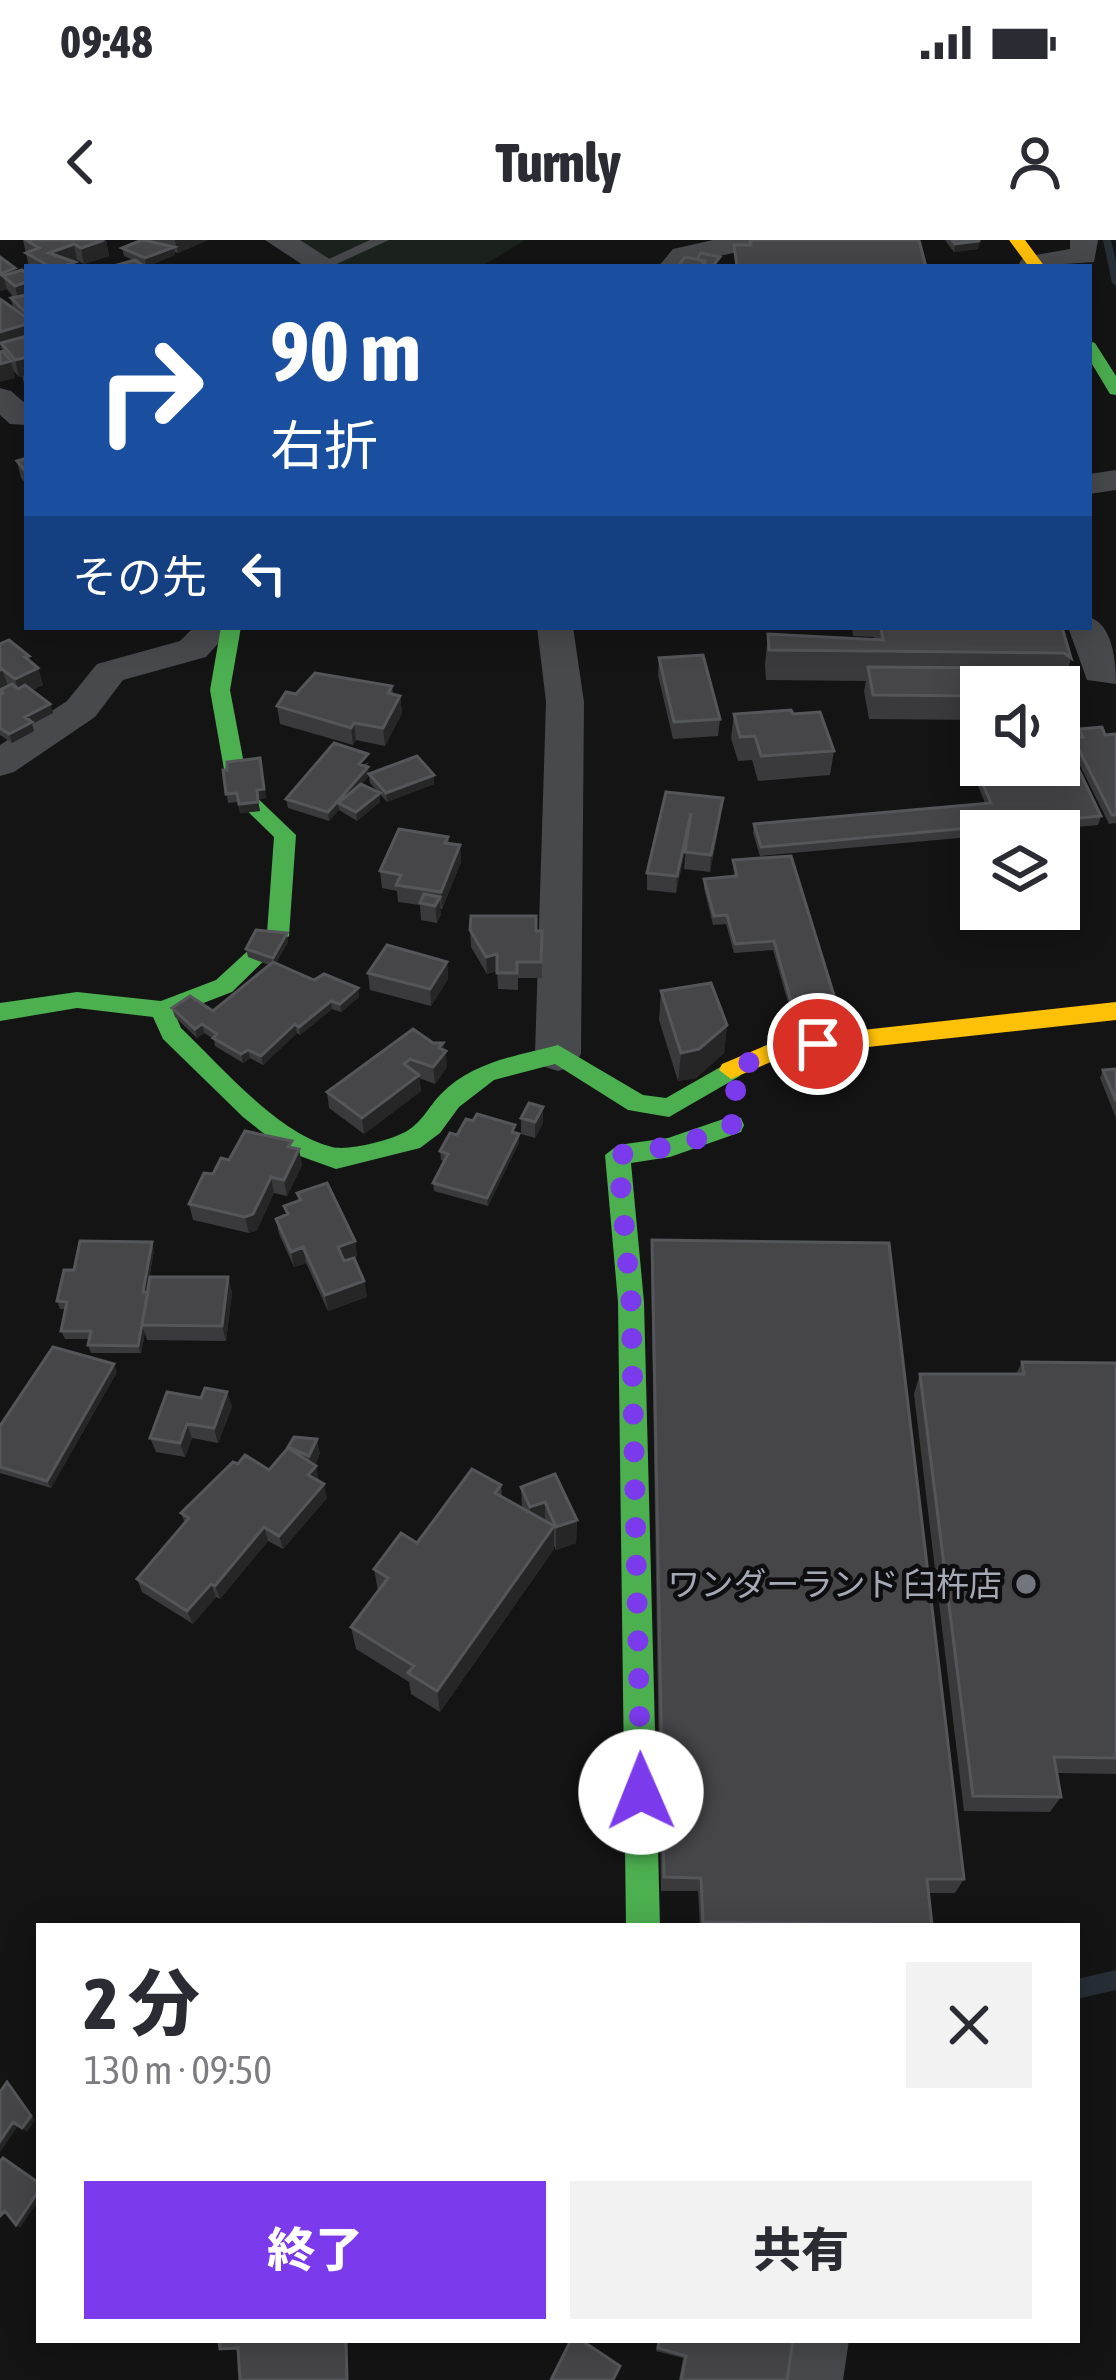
<!DOCTYPE html>
<html lang="ja">
<head>
<meta charset="utf-8">
<style>
	:root { --surface:#fff; --page:#f2f2f3; --text:#2b2b33; --muted:#7c7c81; --accent:#7c3aed }
	body { margin:0; font-family:"Asap Condensed","Noto Sans JP",sans-serif; background:var(--page); color:var(--text); height:100vh; display:flex; flex-direction:column; font-size:45px; white-space:nowrap }
	* { box-sizing:border-box; margin:0 }
	p { font-size:39px; color:var(--muted) }
	.icon { flex:none; width:66px; height:66px; fill:none; stroke:currentColor; stroke-width:2; stroke-linecap:round; stroke-linejoin:round }
	.map { position:relative; flex:1; overflow:hidden }
	.side { position:absolute; left:36px; top:1683px; width:1044px; height:420px; display:flex; flex-direction:column; background:var(--surface); border-radius:0px; box-shadow:0 6px 30px #0003 }
	.side>* { flex:none }
	.hud { position:absolute; left:24px; top:24px; width:1068px; height:366px; border-radius:0px; box-shadow:0 6px 30px #0003; background:#1a4fa0; color:#fff; overflow:hidden }
	.tools { position:absolute; left:960px; top:426px; display:grid; gap:24px }
	.tools a { display:grid; place-items:center; width:120px; height:120px; border-radius:0px; background:var(--surface); box-shadow:0 6px 30px #0003; font-size:60px }
	.pin { position:absolute; display:grid; place-items:center; width:102px; height:102px; color:#fff; margin:-51px; border:6px solid #fff; border-radius:50%; box-shadow:0 3px 12px #0007 }
	.me { position:absolute; width:132px; margin:-66px; rotate:359deg; stroke-linejoin:round; filter:drop-shadow(0 0 9px #0008) }
	.turn { display:flex; align-items:center; gap:42px; height:252px; padding:0 48px; font-size:54px }
	.turn .icon { width:156px; height:156px; stroke-width:2.5 }
	.turn b { display:block; font-size:84px; line-height:102px }
	.then { display:flex; align-items:center; height:114px; padding:0 48px; background:#0003; gap:24px; font-size:45px }
	.round { display:grid; place-items:center; flex:none; width:126px; height:126px; border-radius:0px; background:var(--page) }
	.headline { display:flex; align-items:center; justify-content:space-between; height:204px; padding:0 48px }
	h1 { font-size:72px; font-weight:800; line-height:90px }
	.button { display:flex; gap:24px; margin-top:auto; padding:24px 48px }
	.button a { flex:1; height:138px; border-radius:0px; background:var(--accent); color:#fff; font-size:48px; font-weight:800; line-height:138px; text-align:center }
	.button a+a { background:var(--page); color:var(--text) }
	.status { display:flex; justify-content:space-between; align-items:center; height:84px; padding:0 60px; background:var(--surface); direction:ltr }
	.status svg { height:33px; fill:currentColor }
	header { display:flex; justify-content:space-between; align-items:center; height:156px; padding:0 48px; background:var(--surface); font-size:54px; font-weight:800 }
	.map>svg:first-child { display:block }
	.green { fill:#1c231e }
	.lines { fill:none; stroke-linecap:round; stroke-linejoin:round }
	.stream { fill:#272e36; fill-rule:evenodd }
	.lane { fill:#48494d; fill-rule:evenodd }
	.street { fill:#48494d; fill-rule:evenodd }
	.fast { fill:#4caf50; fill-rule:evenodd }
	.slow { fill:#ffc107; fill-rule:evenodd }
	.wall { fill:#3a3a3c; fill-rule:evenodd }
	.shaded-wall { fill:#262627 }
	.building { fill:#464649; stroke:#54565a; stroke-width:3 }
	.route { stroke:#7c3aed; stroke-width:21; stroke-dasharray:0 37.8 }
	.poi-dot { fill:#72757d; stroke:#0e0e10; stroke-width:4.5 }
	.labels { text-anchor:middle; stroke-width:9; stroke-linejoin:round; paint-order:stroke }
	.poi-label { font-size:33px; fill:#a5a9b5; stroke:#0e0e10; text-anchor:end }
</style>
</head>
<body>
<div class="status"><b>09:48</b><svg viewBox="0 0 49 12"><path d="M0 12V9h3v3zM5 12V6h3v6zM10 12V3h3v9zM15 12V0h3v12zM26 1h20v11H26zM47 4h2v5h-2z"/></svg></div>
<header><svg class="icon" aria-label="back" viewBox="0 0 24 24"><path d="M15 5l-7 7 7 7"/></svg>Turnly<svg class="icon" aria-label="person" viewBox="0 0 24 24"><circle cx="12" cy="8" r="4"/><path d="M4 21q1-7 8-7t8 7"/></svg></header>
<div class="map">
<svg width="1116" height="2140" viewBox="0 0 1116 2140">
	<rect width="100%" height="100%" fill="#141414"/>
	<path class="green" d="M291,0H525L481,27H341Z"/>
	<g class="lines">
		<path class="stream" d="M1103,0H1111L1116,22V46L1112,43Z
			M1116,1730V1750L1077,1759V1739Z"/>
		<path class="lane" d="M370,0H389L330,27L316,25Z"/>
		<path class="street" d="M265,0H300L342,27H306Z
			M713,0H768L764,6L693,22L688,27H658L673,9Z
			M1070,0H1098L1094,22L1022,27L1019,23L1024,17L1070,9Z
			M0,148L11,151L27,165V185L10,184L0,175Z
			M1116,230V250L1089,254V234Z
			M1089,377C1113,384 1116,422 1116,444L1087,440L1068,387H1089Z
			M194,387H233L206,417L123,440L95,477L14,532L0,536V505L67,461L97,424L180,401Z
			M537,387H573L584,462L581,814L574,826L558,831L542,826L535,814L546,462Z
			M777,2100H849L843,2140H769Z"/>
		<path class="fast" d="M1089,101L1095,103L1116,136V155L1110,154L1089,119Z
			M221,387H241L230,450L249,550L296,595L289,696L232,752L175,774L181,788C221,826 278,894 332,907C348,911 387,901 403,893C421,885 428,867 441,854C472,822 516,816 558,805L643,855L666,858L731,821L740,824L743,830L740,836L669,877L628,870L555,824L494,840L459,867L440,893L420,908L336,929L286,911L243,877L163,799L153,777L77,768L0,781V763L77,752L161,761L216,740L267,693L274,597L228,552L210,450Z
			M732,876L741,878L744,885L741,892L670,917L631,923L644,1062L660,1686H626L618,1062L605,915L618,905L668,898Z"/>
		<path class="slow" d="M1009,0H1025L1045,27H1029Z
			M1116,762V780L785,816L731,839L719,830L722,824L781,799Z"/>
	</g>
	<path class="wall" d="M23,0H106L109,16L84,24L77,20L73,21L76,27H29Z
		M142,0H208L178,13L175,12V15L146,27L140,24L145,27H118L117,25L133,20L124,16L122,8Z
		M945,0H979L978,9L954,12Z
		M0,17L16,32L27,34V154L22,136L19,137L13,130L15,138L2,109H0V59L13,68L11,58H14L7,49L0,51Z
		M27,218V245L21,238L17,221Z
		M852,387H1062L1071,418L1063,448L1055,443H1013L981,447V480L869,479L864,451L866,441L766,440L765,424L768,394L874,399V397L853,396Z
		M0,404L38,428L43,445L32,450L50,464L53,473L32,484L34,491L12,503L0,495Z
		M659,418L720,479L718,496L673,499L658,435Z
		M392,446L393,454L400,456L402,473L385,506L356,500L353,505L280,484L277,466L296,454Z
		M734,474H793L834,511L830,535L758,541L752,520L738,521L731,498Z
		M1079,489L1105,495L1116,494V583L1109,584L1071,507Z
		M260,518L266,558L258,559L260,571L240,573L238,562L228,563L223,530Z
		M369,522L366,526L369,534L434,544L387,562L380,554V562L357,581L339,570L329,581L288,568L286,559ZM369,536L370,543L379,553L362,544Z
		M978,533L1101,576L1098,585L1033,591H981V596L760,616L753,593L754,584L985,563L976,541Z
		M721,575L710,632L684,629L686,606L676,653L647,650V633Z
		M448,597L449,603L460,605L461,622L442,669H440L441,674L437,683L421,680L420,665L398,662L397,651L382,648L380,631Z
		M733,620L840,775L839,783L795,787L773,710L734,713L726,684L713,685L704,648V639L734,636Z
		M470,690L542,691V738H518V750L498,749L497,731L487,734L471,707Z
		M288,702L276,723L314,740L358,748L359,757L341,772L332,769L300,795L297,793L263,825L250,818L243,823L215,806L214,799L204,793L197,798L175,777L172,768L213,771L269,725L248,717L246,709Z
		M447,722L448,739L431,766L370,750L368,733Z
		M661,751L727,785L724,813L696,838L678,841L659,780Z
		M433,803H443L447,827L435,844L419,838L421,851L364,894L329,868L327,852Z
		M1116,829V878L1100,838L1103,830Z
		M543,867V883L535,898L521,894V878Z
		M516,893L519,894V903L488,966L434,951L433,943L444,921L441,920L440,911L457,895Z
		M293,908L302,925L287,956L274,953L257,990L249,993L193,980L189,964L213,934L229,920Z
		M297,953L355,1001L357,1017L354,1018L364,1041L367,1057L328,1071L306,1023L294,1027L279,994L276,979L286,975L284,966L299,961Z
		M652,1000L964,1639L955,1653H928L932,1686H700L698,1651H661L651,1022Z
		M154,1010L147,1052L228,1037L232,1053L226,1101L147,1100L145,1093L141,1113H91L88,1105L89,1099H65L61,1091L65,1069H60L57,1061L74,1030Z
		M1022,1122L1116,1123V1534L1057,1533L1061,1557L1050,1572L964,1571L914,1154L920,1134H1016Z
		M117,1132L51,1248L0,1233V1186Z
		M227,1152L232,1167L218,1203L192,1198L185,1217L156,1212L150,1198L201,1158Z
		M288,1207L320,1213L315,1225L318,1241L327,1258L283,1309L268,1301L220,1359L216,1357L193,1384L142,1352L137,1339L185,1283L181,1273L238,1224L269,1230Z
		M501,1245L502,1257L522,1268L521,1247L577,1280L576,1303L556,1310L554,1306V1309L440,1472L411,1454L409,1442L356,1409L351,1387L378,1351L374,1329L417,1303Z
		M658,2100H793L787,2140H679L683,2118L656,2111Z"/>
	<path class="shaded-wall" d="M106,0L109,16L84,24L81,8Z
		M175,0H208L178,13Z
		M979,1L978,9L954,12L955,4Z
		M74,4L77,20L58,27L49,13Z
		M174,7L175,15L146,27L145,18Z
		M15,28L19,44L27,42V59L19,62L15,46L3,36L7,49L0,51V34Z
		M27,84V102L1,103L2,109H0V92Z
		M27,117V135L19,137L15,120Z
		M11,121L15,138L0,142V124Z
		M29,416L33,430L38,428L43,445L20,456L15,439L25,417Z
		M2,429L8,446L0,450V430Z
		M400,456L402,473L385,506L383,488Z
		M50,464L53,473L32,484L34,491L12,503L9,494L25,477Z
		M354,483L356,500L353,505L351,488Z
		M368,527L369,536L343,565L338,563L339,570L329,581L328,572Z
		M434,535V544L387,562L386,553Z
		M264,549L266,558L258,559L257,550Z
		M380,553V562L357,581L356,572Z
		M723,558L721,575L710,632L711,615Z
		M258,562L260,571L240,573L239,564Z
		M691,573L689,590L676,653L677,636Z
		M460,605L461,622L442,669L441,652Z
		M440,657L441,674L437,683L435,666Z
		M287,693L288,702L274,727L273,718Z
		M497,714V731L487,734L486,717Z
		M447,722L448,739L431,766L430,749Z
		M358,748L359,757L341,772L340,764Z
		M331,761L332,769L300,795L299,787Z
		M202,784L204,793L197,798L195,789Z
		M295,784L297,793L263,825L261,816Z
		M727,785L724,813L696,838L678,841L681,813Z
		M443,803L444,814L446,811L447,827L435,844L433,827L439,808Z
		M248,810L250,818L243,823L241,814Z
		M419,835L421,851L364,894L362,878Z
		M543,867V883L535,898V882Z
		M519,894V903L488,966L487,958Z
		M299,909L302,925L287,956L284,940Z
		M271,937L274,953L257,990L249,993L245,977Z
		M355,1001L357,1017L340,1023L338,1007Z
		M152,1002L154,1010L145,1060L143,1052Z
		M303,1007L306,1023L294,1027L291,1012Z
		M228,1037L232,1053L226,1101L222,1086Z
		M364,1041L367,1057L328,1071L325,1055Z
		M148,1052L142,1085L145,1093L141,1113L138,1106Z
		M114,1124L117,1132L51,1248L47,1241Z
		M227,1152L232,1167L218,1203L214,1188Z
		M187,1184L192,1198L185,1217L180,1203Z
		M317,1199L320,1213L313,1229L316,1226L319,1240L311,1249L308,1235L312,1230L309,1216Z
		M324,1244L327,1258L283,1309L279,1296Z
		M545,1262V1285L530,1290V1267Z
		M577,1280L576,1303L556,1310V1287Z
		M554,1286V1309L440,1472L437,1451Z
		M264,1287L268,1301L220,1359L215,1346Z
		M211,1344L216,1357L193,1384L187,1371Z
		M7,1842L12,1846L35,1880L27,1892L22,1888Z
		M13,1882L18,1886L0,1912V1901Z
		M39,1950V1960L20,1988L16,1985Z"/>
	<path class="building" d="M26,0H104L81,8L74,4L49,13L75,22L61,27H51L26,13L39,8Z
		M142,0H144L174,7L145,18L122,8Z
		M750,0H919L926,27H737L734,5H751Z
		M952,0H979V1L955,4Z
		M701,13L720,17L712,27H704L705,21L697,19Z
		M0,17L15,28L0,34Z
		M685,17L705,21L700,27L679,25Z
		M135,20L145,27H120L117,25Z
		M22,30L27,34V42L15,46L3,36Z
		M27,55V74L11,58Z
		M0,59L27,78V84L0,92Z
		M27,96V117L15,120L1,103Z
		M3,111L11,121L0,124V112Z
		M27,218V233L17,221Z
		M881,387H1062L1071,418L1064,413L769,410L768,394L883,400Z
		M9,400L29,416L25,417L38,428L15,439L2,429L0,430V404Z
		M703,415L720,479L674,482L659,418Z
		M868,427L1010,428L1014,447H981V456L873,455Z
		M315,433L392,446L388,453L400,456L383,488L354,483L351,488L277,466L286,452L296,454Z
		M12,444L18,449L25,445L50,464L25,477L32,482L9,494L0,488V454L3,453L0,450Z
		M791,470L793,474L820,472L834,511L761,516L755,496L740,497L734,474Z
		M1102,487L1105,495L1116,494V575H1112L1073,498L1083,497L1079,489Z
		M334,503L368,514L359,524L368,527L328,572L286,559Z
		M417,516L434,535L386,553L369,534Z
		M260,518L264,549L257,550L258,562L239,564L237,553L226,554L223,530H227V522Z
		M1076,524L1101,576L761,607L754,584L991,563L978,533Z
		M361,544L380,553L356,572L338,563Z
		M666,552L723,558L711,615L685,612L691,573L677,636L647,633Z
		M399,589L448,597L445,603L460,605L441,652L396,645L401,635L380,631Z
		M791,616L840,775L796,779L774,701L735,704L727,675L714,676L704,639L737,636L733,620Z
		M424,654L440,657L435,666L420,663Z
		M471,676H536V691H542L541,722H517V733H497V714L486,717L470,690Z
		M256,690L287,693L273,718L246,709Z
		M387,705L447,722L430,749L368,733Z
		M273,722L314,740L324,734L358,748L340,764L331,761L299,787L295,784L261,816L248,810L241,814L213,798L217,794L202,784L195,789L172,768L190,756L213,771Z
		M711,743L727,785L699,809L681,813L661,751Z
		M413,789L433,803H443L439,808L446,811L433,827L410,819L404,824L419,835L362,878L327,852Z
		M1116,829V861L1103,830Z
		M529,863L543,867L535,882L521,878Z
		M477,874L515,885L512,892L519,894L487,958L433,943L448,914L440,911L450,893L457,895L466,879L473,881Z
		M245,891L292,901L288,907L299,909L284,940L271,937L253,974L245,977L189,964L204,933L213,934L221,918L229,920Z
		M327,943L355,1001L338,1007L344,1021L354,1018L364,1041L325,1055L303,1007L291,1012L276,979L288,974L284,966L301,960L297,953Z
		M652,1000L889,1003L964,1639H927L932,1685L703,1682L701,1638L664,1637Z
		M80,1001L152,1002L143,1052H148L138,1106L88,1105L91,1091H61L67,1062L57,1061L64,1030H74Z
		M150,1037H228L222,1086L142,1085Z
		M53,1107L114,1124L47,1241L0,1227V1186Z
		M1022,1122L1116,1123V1518L1054,1517L1061,1557L973,1556L920,1134H1024Z
		M205,1148L227,1152L214,1188L187,1184L180,1203L150,1198L167,1152L201,1158Z
		M294,1197L317,1199L309,1216L288,1207Z
		M288,1208L316,1226L308,1235L324,1244L279,1296L264,1287L215,1346L211,1344L187,1371L137,1339L189,1278L181,1273L233,1222L238,1224L245,1215L269,1230Z
		M472,1229L501,1245L495,1253L554,1286L437,1451L408,1433L414,1426L351,1387L388,1338L374,1329L401,1293L417,1303Z
		M555,1234L577,1280L556,1287L545,1262L530,1267L521,1247Z
		M7,1842L31,1876L22,1888L13,1882L0,1901V1852Z
		M3,1918L39,1943V1950L16,1985L5,1971L0,1976V1921Z
		M219,2100H346L347,2140H240L238,2108L220,2109Z
		M571,2100H581L620,2126L613,2140H551Z
		M659,2100H793L787,2140H681L686,2116L658,2108Z"/>
	<g class="lines">
		<path class="route" d="M641,1552L631,1061L618,915C659,909 702,902 738,881L734,829L782,808L818,804"/>
	</g>
	<circle class="poi-dot" cx="1026" cy="1344" r="12"/>
	<g class="labels">
		<g class="poi-label">
			<text x="1002" y="1356">ワンダーランド 臼杵店</text>
		</g>
	</g>
</svg>
<div class="tools">
<a><svg class="icon" aria-label="sound" viewBox="0 0 24 24"><path d="M4 9h4l5-4v14l-5-4H4zM17 9q2 3 0 6"/></svg></a>
<a><svg class="icon" aria-label="layers" viewBox="0 0 24 24"><path d="M12 4l9 5-9 5-9-5zM3 14l9 5 9-5"/></svg></a>
</div>
<div class="pin" style="left:818px;top:804px;background:#d93025"><svg class="icon" aria-label="arrive" viewBox="0 0 24 24"><path d="M6 21V4h12l-3 4 3 4H6"/></svg></div>
<svg class="me" style="left:641px;top:1552px" viewBox="-20 -20 40 40"><circle r="19" fill="#fff"/><path d="M0-13L10 11 0 6-10 11z" fill="#7c3aed"/></svg>
<div class="hud">
<div class="turn"><svg class="icon" aria-label="right" viewBox="0 0 24 24"><path d="M7 20v-9h11M14 6l5 5-5 5"/></svg><div><b>90 m</b>右折</div></div>
<div class="then">その先<svg class="icon" aria-label="left" viewBox="0 0 24 24"><path d="M17 20v-9H6M10 6l-5 5 5 5"/></svg></div>
</div>
<section class="side">
<div class="headline"><div><h1>2 分</h1><p>130 m · 09:50</p></div><a class="round"><svg class="icon" aria-label="close" viewBox="0 0 24 24"><path d="M6 6l12 12M18 6L6 18"/></svg></a></div>
<div class="button"><a>終了</a><a>共有</a></div>
</section>
</div>
</body>
</html>
